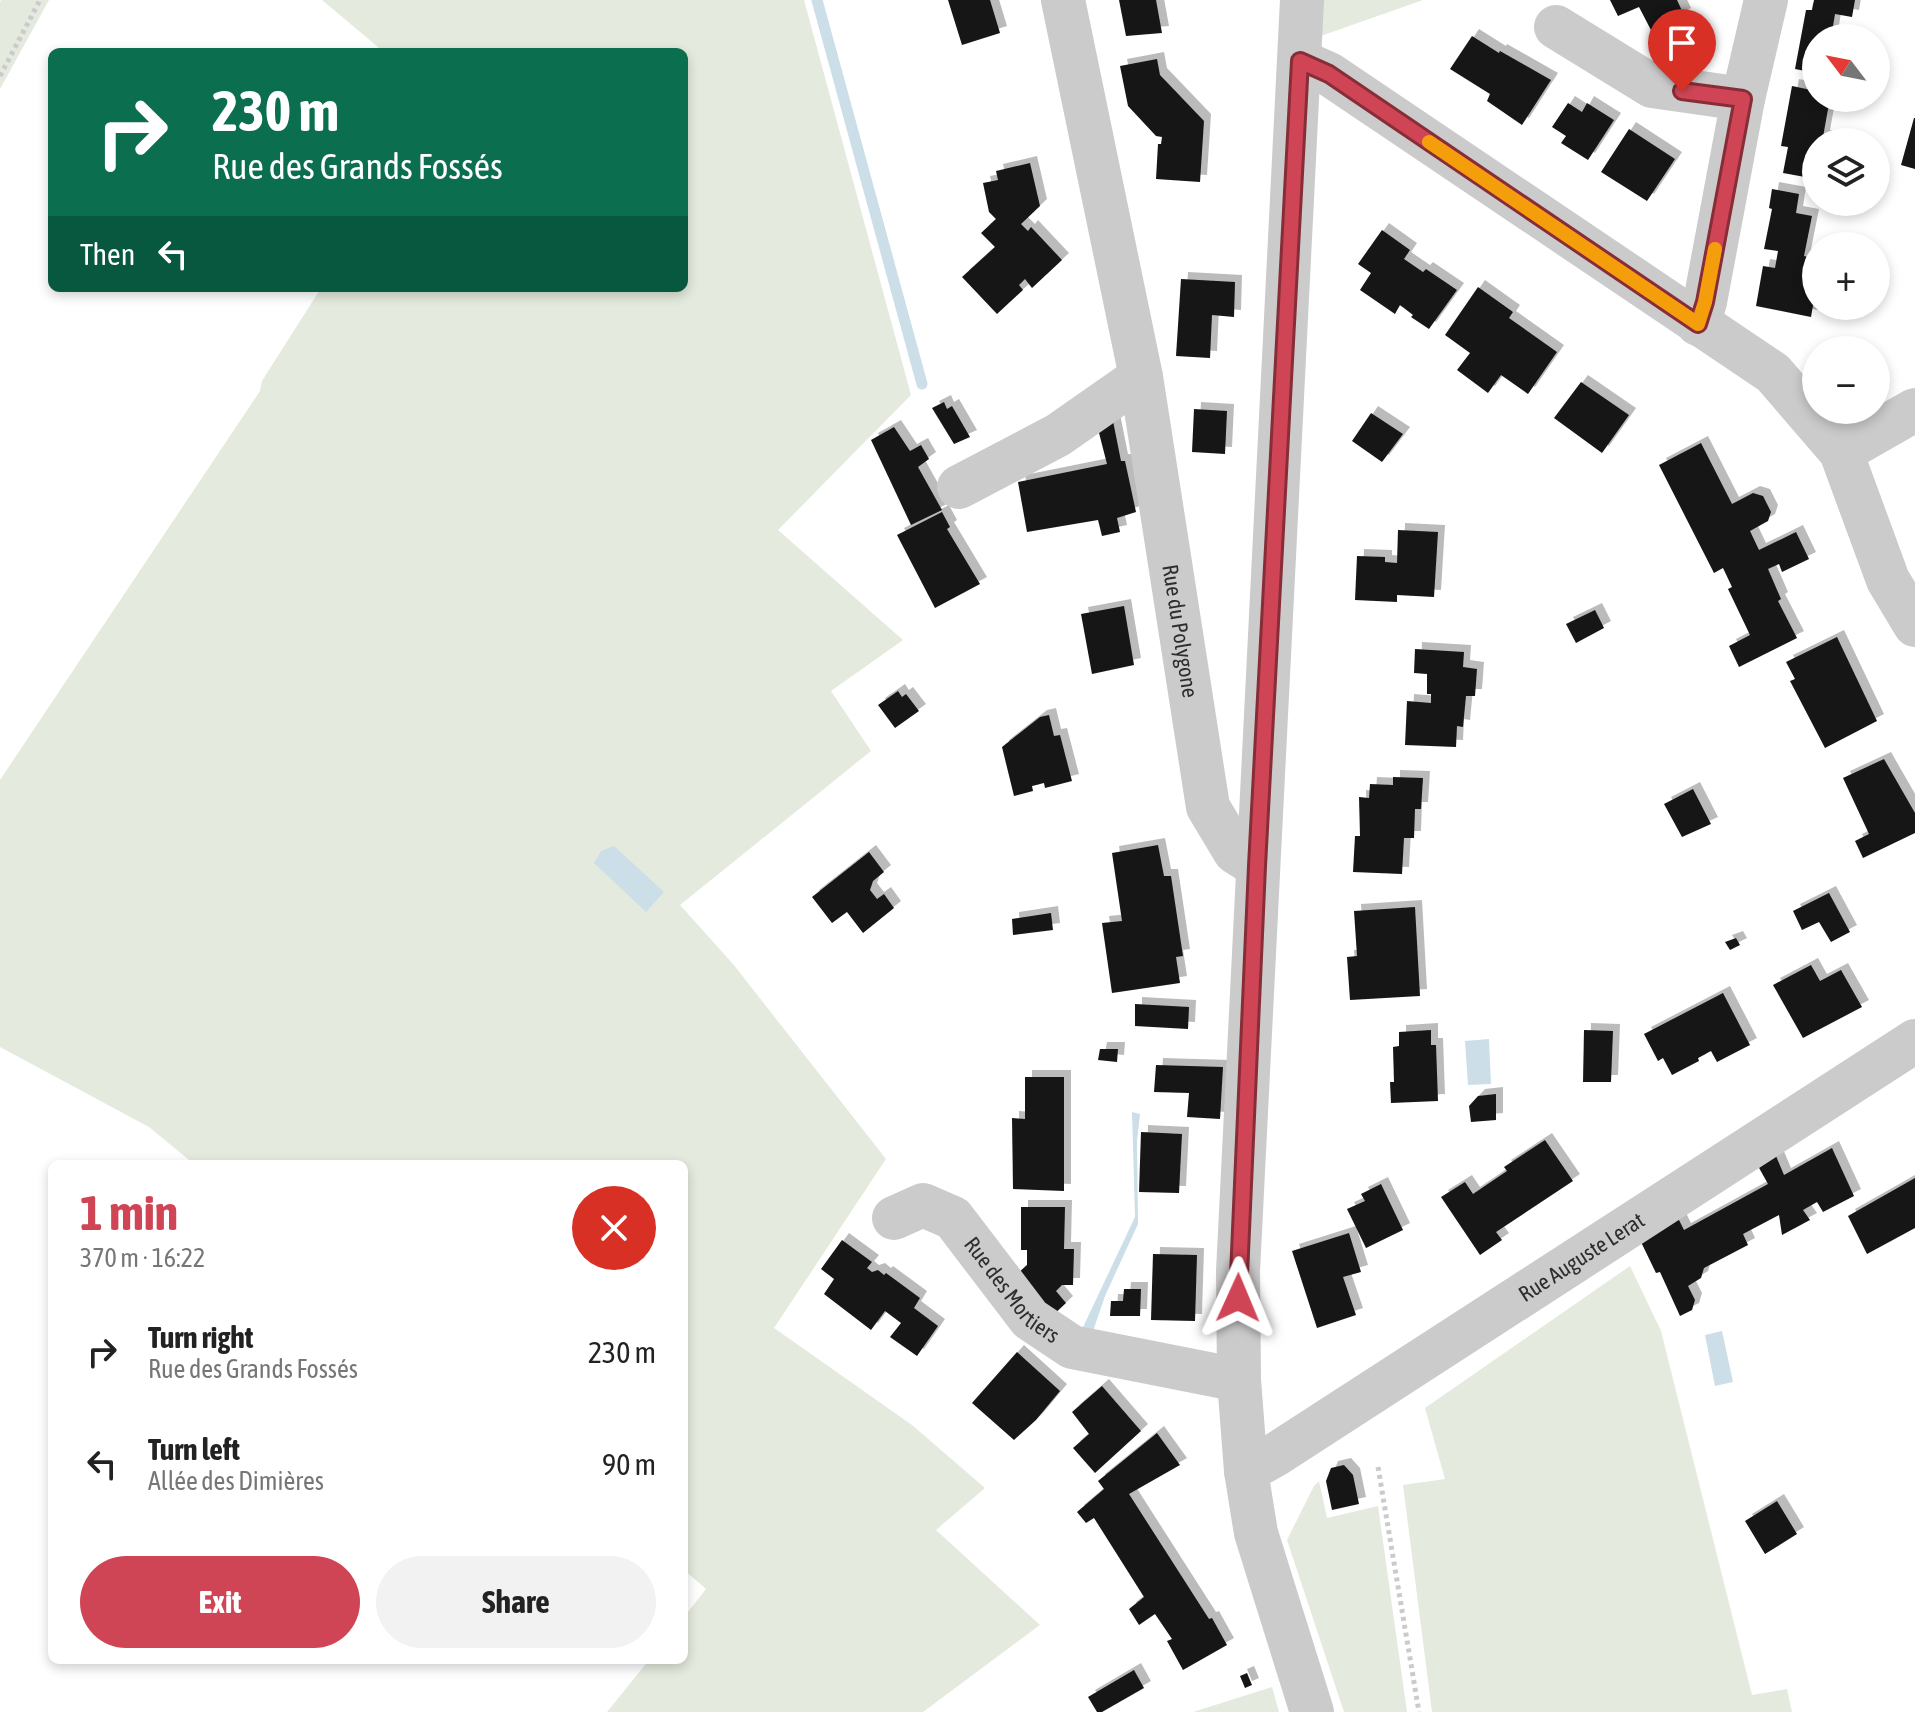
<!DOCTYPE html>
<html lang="en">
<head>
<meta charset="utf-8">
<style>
	:root { --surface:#fff; --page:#f2f2f2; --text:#222; --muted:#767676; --accent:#d04555 }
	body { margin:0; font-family:"Asap Condensed",sans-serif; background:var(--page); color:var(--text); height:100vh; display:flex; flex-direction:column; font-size:30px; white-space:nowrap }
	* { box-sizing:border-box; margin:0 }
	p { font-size:26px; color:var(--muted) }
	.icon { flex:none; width:44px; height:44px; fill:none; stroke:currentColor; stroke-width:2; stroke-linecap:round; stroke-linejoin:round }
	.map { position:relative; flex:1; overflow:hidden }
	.panel { position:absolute; left:48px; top:1160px; width:640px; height:504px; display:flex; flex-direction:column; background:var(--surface); border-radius:12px; box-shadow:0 4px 12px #0003 }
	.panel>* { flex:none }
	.guide { position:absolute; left:48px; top:48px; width:640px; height:244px; border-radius:12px; box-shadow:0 4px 12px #0003; background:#0b6e4f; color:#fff; overflow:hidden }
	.needle { width:52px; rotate:302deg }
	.tools { position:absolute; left:1802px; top:24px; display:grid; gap:16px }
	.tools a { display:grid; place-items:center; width:88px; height:88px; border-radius:50%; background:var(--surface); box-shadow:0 4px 12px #0003; font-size:40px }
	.pin { position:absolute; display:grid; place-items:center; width:68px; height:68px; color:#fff; margin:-82px -34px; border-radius:50% 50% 50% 0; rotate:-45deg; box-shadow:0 0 8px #0007 }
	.pin .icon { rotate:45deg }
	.me { position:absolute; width:88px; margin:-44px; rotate:1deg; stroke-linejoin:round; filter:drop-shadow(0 0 6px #0008) }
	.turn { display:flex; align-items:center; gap:28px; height:168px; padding:0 32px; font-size:36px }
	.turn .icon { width:104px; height:104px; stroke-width:2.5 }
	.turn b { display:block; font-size:56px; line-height:68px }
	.then { display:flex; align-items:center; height:76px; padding:0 32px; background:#0003; gap:16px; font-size:30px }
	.round { display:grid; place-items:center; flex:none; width:84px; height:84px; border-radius:42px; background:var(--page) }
	.overview { display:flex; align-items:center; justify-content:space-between; height:136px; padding:0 32px }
	h1 { font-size:48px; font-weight:700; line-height:60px; color:var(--accent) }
	.button { display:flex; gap:16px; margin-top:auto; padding:16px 32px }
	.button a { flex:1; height:92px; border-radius:48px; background:var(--accent); color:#fff; font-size:32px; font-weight:700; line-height:92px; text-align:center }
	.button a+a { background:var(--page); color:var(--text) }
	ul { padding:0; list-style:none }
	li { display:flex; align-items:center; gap:24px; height:112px; padding:0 32px }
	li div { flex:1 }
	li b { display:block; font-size:30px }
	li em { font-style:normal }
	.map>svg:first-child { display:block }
	.green { fill:#e4eadd }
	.water { fill:#ccdee7 }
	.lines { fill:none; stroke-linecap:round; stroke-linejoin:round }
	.stream { stroke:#ccdee7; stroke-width:11 }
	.building { fill:#151515; filter:url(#shadow) }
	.path { stroke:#cbcbcb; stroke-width:5; stroke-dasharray:4 4; stroke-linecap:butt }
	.minor { stroke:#cbcbcb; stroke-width:44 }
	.route-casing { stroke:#872d37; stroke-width:20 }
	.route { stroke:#d04555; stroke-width:14 }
	.slow { stroke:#f59e0b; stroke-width:14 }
	.labels { text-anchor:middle; stroke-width:8; stroke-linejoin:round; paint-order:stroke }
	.street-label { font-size:22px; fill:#2e2e2e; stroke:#fff }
</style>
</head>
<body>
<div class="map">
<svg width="1915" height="1712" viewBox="0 0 1915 1712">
	<defs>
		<filter id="shadow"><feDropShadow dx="7" dy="-7" stdDeviation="0" flood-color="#0004"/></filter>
	</defs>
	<rect width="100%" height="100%" fill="#fff"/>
	<path class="green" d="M1,0H49L0,89V2Z
		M322,0H804L911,395L778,530L903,640L831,691L871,751L680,905L733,964L886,1159L774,1328L912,1425L985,1488L936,1530L1040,1625L923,1712H607L649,1660H684V1617L706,1589L684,1570V1164H194L149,1127L0,1047V780L260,391L262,381L321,288H684V52H384Z
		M1285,0H1423L1284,49Z
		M1630,1266L1661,1331L1752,1695L1787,1689L1792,1712H1432L1403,1485L1445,1479L1425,1408Z
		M1319,1481L1327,1518L1378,1506L1407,1712H1344L1287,1540L1314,1486Z
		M1272,1687L1279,1712H1193Z"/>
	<path class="water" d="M614,846L664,892L646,912L594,863L601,851Z
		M1489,1039L1491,1084L1468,1085L1465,1041Z
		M1132,1112L1140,1114L1137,1141L1138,1224L1105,1296L1091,1337L1077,1340L1135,1217Z
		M1722,1331L1733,1382L1715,1386L1705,1335Z"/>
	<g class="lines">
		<path class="stream" d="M817,0L922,384"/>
	</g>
	<path class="building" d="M948,0H990L1000,33L962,45Z
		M1119,0H1156L1162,33L1126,36Z
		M1610,0H1677L1684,15L1652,32L1639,7L1618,16Z
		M1814,0H1855L1852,17L1835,14L1831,38H1816V73L1795,69L1806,10H1812Z
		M1472,36L1499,53L1500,51L1551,80L1522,125L1487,101L1490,94L1450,69Z
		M1157,59L1160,75L1204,121L1200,182L1156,179L1158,144H1161L1162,137L1156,136L1128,106L1120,66Z
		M1792,86L1816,91V98H1830L1823,137L1836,139L1835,142H1816V179L1783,173L1788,147L1781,146Z
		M1568,103L1582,112L1587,103L1614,120L1588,160L1561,143L1566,136L1552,127Z
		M1914,118H1915V169L1901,165Z
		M1629,129L1675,159L1647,201L1601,172Z
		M1030,163L1040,206L1021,224L1028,231L1031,227L1062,260L1032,288L1025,279L1019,285L1023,290L997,314L962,277L995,247L981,233L996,219L989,212L983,183L998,180L996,171Z
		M1772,189L1799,194L1796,213L1812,216L1804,256L1816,259V288L1811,317L1756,306L1763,266L1775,268L1778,251L1764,249L1772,209L1769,208Z
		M1382,230L1410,250L1404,259L1423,272L1426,269L1457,290L1429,329L1411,317L1413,315L1400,305L1395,314L1360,290L1371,273L1358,264Z
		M1181,279L1235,282L1234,317L1212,315L1210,358L1176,356Z
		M1478,287L1513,312L1509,318L1557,352L1528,394L1501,375L1488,393L1457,370L1470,353L1445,335Z
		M1581,382L1629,415L1602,453L1554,418Z
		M944,402L947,409L952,406L970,437L954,444L932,408Z
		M1194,409L1227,411L1225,454L1192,452Z
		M1371,413L1403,434L1382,462L1352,441Z
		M1113,421L1121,461H1125L1136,512L1117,518L1120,532L1102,536L1098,520L1027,532L1018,482L1107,464L1098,429Z
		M894,427L910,451L921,445L929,459L918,467L942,510L911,525L871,440Z
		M1701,443L1732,504L1753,493L1763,496L1771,512L1768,521L1750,531L1759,550L1796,532L1809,559L1782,572L1779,564L1768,569L1781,599L1778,601L1797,638L1739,667L1729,646L1750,635L1728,589L1732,587L1723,568L1714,573L1659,465Z
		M942,512L950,527L947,529L980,584L935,608L897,535Z
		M1398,530L1438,532L1434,597L1397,595V602L1355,600L1357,556L1385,557V562L1397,563Z
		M1124,606L1134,665L1092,674L1081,614Z
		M1595,610L1604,628L1576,643L1566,624Z
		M1837,637L1877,721L1825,748L1790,681L1795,679L1786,662Z
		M1415,649L1464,652L1463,667L1477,669L1475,696H1466L1463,727L1457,726L1456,747L1405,745L1407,701L1431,703V694H1427V674L1414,673Z
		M898,691L902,697L906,694L919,711L895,728L878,705Z
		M1049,715L1054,736L1060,735L1072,781L1045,788L1044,783L1032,786L1033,791L1014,796L1002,747L1040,717Z
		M1884,759L1915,813V833L1863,858L1855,841L1869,834L1843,778Z
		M1393,777L1423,778L1421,809H1415L1414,838H1404L1402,874L1353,872L1355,836H1360L1359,797L1369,798L1370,784L1393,785Z
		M1693,789L1711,824L1682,837L1664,804Z
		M1158,845L1164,876H1171L1183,956L1176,957L1180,983L1112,993L1102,923L1122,921L1112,853Z
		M869,852L884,872L873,881L870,890L877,899L884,894L894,908L863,933L847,912L832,923L812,897Z
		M1829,893L1850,932L1831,942L1819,922L1802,930L1793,911Z
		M1415,907L1420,996L1350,1000L1347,957L1357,956L1354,911Z
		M1051,913L1053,930L1013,935L1012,919Z
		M1736,938L1740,945L1730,950L1725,942Z
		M1811,965L1820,981L1841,970L1862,1007L1803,1038L1773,985Z
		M1723,993L1750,1045L1717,1062L1711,1051L1698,1058L1699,1061L1672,1075L1663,1058L1658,1061L1644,1034Z
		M1135,1004L1189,1007L1188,1029L1135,1026Z
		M1431,1030V1045H1436L1438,1101L1391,1103L1390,1082H1394L1393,1047L1399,1046V1032Z
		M1584,1030L1613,1031L1611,1082H1583Z
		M1100,1049H1118L1117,1062L1098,1060Z
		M1156,1065L1223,1067L1220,1119L1187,1117L1189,1093L1154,1092Z
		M1025,1077H1064V1191L1013,1189L1012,1118L1025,1119Z
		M1496,1094V1120L1471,1122L1469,1106L1478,1096Z
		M1141,1132L1182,1134L1179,1193L1139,1192Z
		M1545,1140L1573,1181L1496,1232L1502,1240L1480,1255L1441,1197L1465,1182L1473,1194L1507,1171L1504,1167Z
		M1832,1148L1854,1196L1823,1212L1817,1202L1803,1210L1810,1220L1782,1235L1779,1215L1743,1234L1748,1245L1704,1268L1701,1278L1688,1286L1695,1300L1692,1310L1680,1316L1660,1272L1656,1273L1640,1240L1678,1218L1684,1230L1768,1184L1758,1166L1776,1156L1784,1175Z
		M1915,1178V1228L1867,1254L1848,1216Z
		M1381,1184L1403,1230L1366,1248L1347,1209L1365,1201L1361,1194Z
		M1021,1207H1065L1064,1249H1074L1073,1285H1062L1056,1291L1066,1303L1050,1318L1013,1278L1027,1265V1250H1021Z
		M1349,1233L1361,1272L1343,1277L1356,1315L1317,1328L1292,1251Z
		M842,1240L872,1262L867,1268L872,1272L878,1270L884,1275L886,1273L920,1298L914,1308L938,1326L917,1356L890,1337L901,1323L885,1311L871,1330L824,1294L834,1279L821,1269Z
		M1153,1254L1197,1255L1195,1321L1151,1320Z
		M1124,1289H1141L1140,1316H1110L1111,1301H1123Z
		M1017,1352L1060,1391L1036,1420L1014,1440L972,1403Z
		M1102,1386L1141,1431L1095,1473L1073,1448L1089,1434L1072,1412Z
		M1157,1433L1180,1465L1129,1494L1209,1619L1212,1618L1227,1645L1183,1670L1167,1641L1172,1639L1155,1614L1139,1625L1129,1609L1144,1597L1094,1518L1086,1523L1077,1512L1104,1489L1098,1481Z
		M1344,1465L1353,1475L1359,1504L1332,1510L1326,1481L1331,1468Z
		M1777,1501L1797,1534L1765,1554L1745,1521Z
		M1134,1670L1144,1688L1102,1712H1097L1088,1697Z
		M1247,1673L1252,1685L1245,1688L1240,1676Z"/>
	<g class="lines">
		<path class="path" d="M0,76L40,0
			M1378,1467L1419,1712"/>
		<g class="minor">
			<path id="s1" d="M1063,0L1141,377L1208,807L1235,852L1257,866"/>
			<path d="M1302,0L1238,1271L1239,1380L1246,1471L1256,1533L1312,1712"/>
			<path d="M1556,27L1652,86L1743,99"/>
			<path d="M1300,61L1329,74L1773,373L1841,452L1888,580L1915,625"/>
			<path d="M1698,324L1705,302L1743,99L1766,0"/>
			<path d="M1841,452L1915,410"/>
			<path d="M959,487L1058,435L1141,377"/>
			<path id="s2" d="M894,1218L923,1205L953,1218L1030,1319L1072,1347L1239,1380"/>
			<path id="s3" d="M1246,1471L1275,1455L1915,1041"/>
		</g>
	</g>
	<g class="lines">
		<defs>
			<path id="route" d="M1238,1298L1257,866L1300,61L1329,74L1698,324L1705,302L1743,99L1682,91"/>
		</defs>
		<use href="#route" class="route-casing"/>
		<use href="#route" class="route"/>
		<path class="slow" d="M1429,142L1698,324L1705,302L1715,249"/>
	</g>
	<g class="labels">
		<g class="street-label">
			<text dy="8" stroke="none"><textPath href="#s1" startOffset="642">Rue du Polygone</textPath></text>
			<text dy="8" stroke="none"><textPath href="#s3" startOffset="398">Rue Auguste Lerat</textPath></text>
			<text dy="8" stroke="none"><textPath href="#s2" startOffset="158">Rue des Mortiers</textPath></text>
		</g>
	</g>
</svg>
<div class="tools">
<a><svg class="needle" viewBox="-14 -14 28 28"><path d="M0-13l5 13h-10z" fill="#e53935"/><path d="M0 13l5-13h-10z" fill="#767676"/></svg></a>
<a><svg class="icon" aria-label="layers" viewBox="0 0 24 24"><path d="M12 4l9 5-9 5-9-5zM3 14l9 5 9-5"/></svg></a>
<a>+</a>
<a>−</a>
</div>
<div class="pin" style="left:1682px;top:91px;background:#d93025"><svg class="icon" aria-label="arrive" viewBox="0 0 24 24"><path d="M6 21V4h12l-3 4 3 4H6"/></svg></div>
<svg class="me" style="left:1238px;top:1298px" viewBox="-20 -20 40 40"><path d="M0-17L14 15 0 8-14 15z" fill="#d04555" stroke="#fff" stroke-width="4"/></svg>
<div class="guide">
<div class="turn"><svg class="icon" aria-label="right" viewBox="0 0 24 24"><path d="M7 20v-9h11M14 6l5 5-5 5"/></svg><div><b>230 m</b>Rue des Grands Fossés</div></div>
<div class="then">Then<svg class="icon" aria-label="left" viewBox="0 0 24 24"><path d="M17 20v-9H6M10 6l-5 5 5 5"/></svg></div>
</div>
<section class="panel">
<div class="overview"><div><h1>1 min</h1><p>370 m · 16:22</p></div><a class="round" style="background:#d93025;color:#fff"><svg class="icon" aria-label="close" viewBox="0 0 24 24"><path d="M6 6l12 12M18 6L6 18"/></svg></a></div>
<ul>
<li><svg class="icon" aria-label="right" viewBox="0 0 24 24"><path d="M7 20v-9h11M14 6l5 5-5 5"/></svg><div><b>Turn right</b><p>Rue des Grands Fossés</p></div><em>230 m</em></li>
<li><svg class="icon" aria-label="left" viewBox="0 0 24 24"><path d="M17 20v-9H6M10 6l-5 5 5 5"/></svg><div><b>Turn left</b><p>Allée des Dimières</p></div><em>90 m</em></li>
</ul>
<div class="button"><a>Exit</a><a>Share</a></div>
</section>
</div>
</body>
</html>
